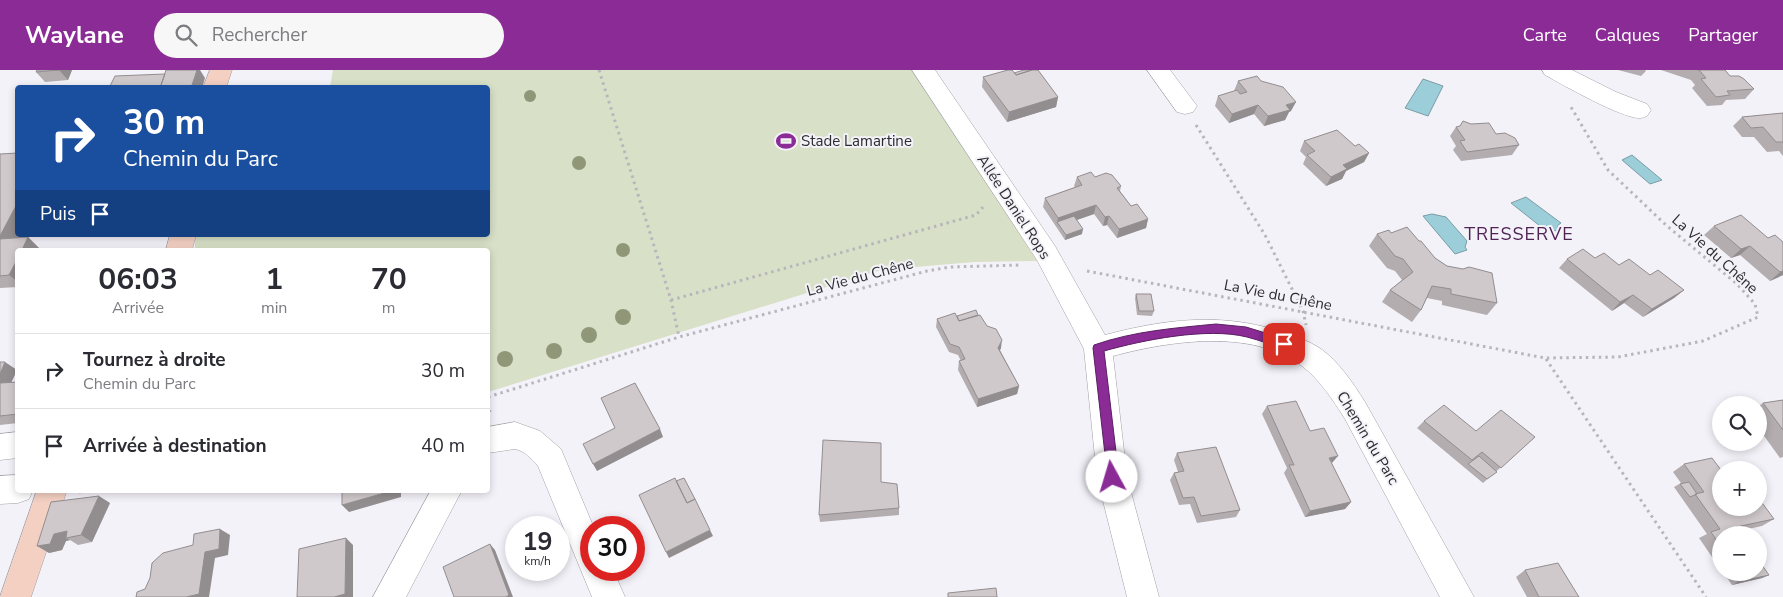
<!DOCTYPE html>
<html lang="fr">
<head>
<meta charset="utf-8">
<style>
	:root { --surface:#fff; --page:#f7f7f7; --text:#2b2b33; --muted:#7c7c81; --line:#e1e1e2; --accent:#8b2c96 }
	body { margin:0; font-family:"Nunito Sans",sans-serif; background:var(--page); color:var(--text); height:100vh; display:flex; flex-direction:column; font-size:19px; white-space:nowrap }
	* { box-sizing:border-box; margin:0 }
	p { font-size:16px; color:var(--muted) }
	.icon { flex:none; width:28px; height:28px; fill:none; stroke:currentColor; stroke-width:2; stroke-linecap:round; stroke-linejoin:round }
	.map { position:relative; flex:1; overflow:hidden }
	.panel { position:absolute; left:15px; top:178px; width:475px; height:245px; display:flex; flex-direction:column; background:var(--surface); border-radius:5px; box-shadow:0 2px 8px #0003 }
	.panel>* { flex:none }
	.banner { position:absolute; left:15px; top:15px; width:475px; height:152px; border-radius:5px; box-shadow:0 2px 8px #0003; background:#1a4fa0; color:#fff; overflow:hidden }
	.controls { position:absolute; left:1712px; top:326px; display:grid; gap:10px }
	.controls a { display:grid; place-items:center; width:55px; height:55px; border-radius:50%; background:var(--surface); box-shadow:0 2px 8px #0003; font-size:25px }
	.speed { position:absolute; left:505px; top:446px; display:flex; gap:10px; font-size:25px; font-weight:700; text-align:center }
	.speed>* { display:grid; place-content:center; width:65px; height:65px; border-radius:50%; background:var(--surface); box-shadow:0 2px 8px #0003; line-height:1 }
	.speed small { font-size:12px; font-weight:400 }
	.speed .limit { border:8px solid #d22; background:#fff; color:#111 }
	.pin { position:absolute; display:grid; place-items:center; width:42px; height:42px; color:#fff; margin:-21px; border-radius:10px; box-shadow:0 2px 8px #0006 }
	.me { position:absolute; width:55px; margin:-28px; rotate:354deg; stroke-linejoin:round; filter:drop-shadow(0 0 4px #0008) }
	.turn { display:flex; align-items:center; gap:18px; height:105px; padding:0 25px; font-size:22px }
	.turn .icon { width:65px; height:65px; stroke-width:2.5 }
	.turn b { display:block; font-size:35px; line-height:42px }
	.then { display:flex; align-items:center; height:48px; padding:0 25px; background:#0003; gap:10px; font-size:19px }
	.eta { display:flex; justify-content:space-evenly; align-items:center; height:85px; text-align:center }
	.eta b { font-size:30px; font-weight:700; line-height:35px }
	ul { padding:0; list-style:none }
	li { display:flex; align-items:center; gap:15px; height:75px; padding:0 25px; border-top:1px solid var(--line) }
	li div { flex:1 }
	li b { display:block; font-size:19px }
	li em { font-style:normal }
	header { display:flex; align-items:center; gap:30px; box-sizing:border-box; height:70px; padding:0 25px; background:var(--accent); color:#fff }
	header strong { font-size:24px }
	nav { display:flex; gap:28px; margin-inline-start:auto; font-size:18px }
	.search { width:350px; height:45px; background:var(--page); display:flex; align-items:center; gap:12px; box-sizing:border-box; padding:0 18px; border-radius:28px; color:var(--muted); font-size:19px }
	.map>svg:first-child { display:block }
	.green { fill:#d8e0c7 }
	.water { fill:#9bced9; stroke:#7a9da6 }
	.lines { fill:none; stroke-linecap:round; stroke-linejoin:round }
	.street-casing { stroke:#a2a0a6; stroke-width:1 }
	.secondary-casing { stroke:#a2a0a6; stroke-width:1 }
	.path { stroke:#b8b6bc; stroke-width:3; stroke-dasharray:2.5 4; stroke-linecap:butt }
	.street { fill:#fff; fill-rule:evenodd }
	.secondary { fill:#f4d0c3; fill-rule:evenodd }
	.tree { fill:#909779 }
	.wall { fill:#b3adaf }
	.shaded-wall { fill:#928d8f }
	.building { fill:#d0c9cc; stroke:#928d8f }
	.route { fill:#8b2c96; stroke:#5a1d62 }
	.labels { text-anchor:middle; stroke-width:4; stroke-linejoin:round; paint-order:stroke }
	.poi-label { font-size:15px; fill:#2c2b2e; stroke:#f4f2f9; text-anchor:start }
	.street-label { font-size:15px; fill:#2c2b2e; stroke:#f4f2f9 }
	.quarter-label { font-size:18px; letter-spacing:1px; fill:#502355; stroke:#f4f2f9 }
</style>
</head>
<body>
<header>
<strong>Waylane</strong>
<div class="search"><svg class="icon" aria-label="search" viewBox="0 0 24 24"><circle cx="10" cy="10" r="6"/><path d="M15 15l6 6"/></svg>Rechercher</div>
<nav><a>Carte</a><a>Calques</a><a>Partager</a></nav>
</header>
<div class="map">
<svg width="1783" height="527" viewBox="0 0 1783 527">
	<rect width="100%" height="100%" fill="#f4f2f9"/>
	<path class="green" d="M333,0H915L1041,191L974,192L881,200L488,322V180H195V165H488V18L330,17Z"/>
	<path class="water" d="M1423,9L1443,16L1428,46L1405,38Z
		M1632,85L1662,110L1650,114L1622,90Z
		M1526,127L1561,153L1558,155V161L1545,160L1511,133Z
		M1432,144L1446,147L1467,171L1465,177L1467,180L1455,184L1423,146Z"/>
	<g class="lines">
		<defs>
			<path id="street" d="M912,0H935L1055,176L1105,265C1165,249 1223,242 1282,262C1295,266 1309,271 1321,279C1339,292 1353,313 1365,332L1474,527H1440L1345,349C1333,330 1320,310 1302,296C1252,258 1169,271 1113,286L1127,407L1159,527H1127L1097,407L1084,279L1037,190Z
				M1147,0H1170L1197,36L1193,42L1185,44L1177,42Z
				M1542,0H1572L1616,22L1647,34L1651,40L1647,46C1645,47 1642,48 1640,48C1623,49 1563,15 1545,5Z
				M515,352L540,361L561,379L594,458H591V500H613L625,527H592L538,396C532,389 525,381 515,379L488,383V357Z
				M18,362V388L0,390V364Z
				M18,405V420H33L29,429L18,433L0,434V406Z
				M431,420H462L406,527H373Z"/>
			<path id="secondary" d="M210,0H232L226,18H203Z
				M170,165H196L192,180H166Z
				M37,420H67L31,527H0Z"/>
		</defs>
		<use href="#street" class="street-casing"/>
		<use href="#secondary" class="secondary-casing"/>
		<path class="path" d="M599,0L671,230L679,267
			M1196,55L1265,165L1303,241L1306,255
			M1087,201L1545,288L1618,287L1703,271L1758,247L1755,234L1737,214L1667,156L1608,100L1571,37
			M671,230L976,145L983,137
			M1546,289L1706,527
			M488,327L679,267L927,201L950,197L1021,195
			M488,334L490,342
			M79,422L92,420"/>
		<use href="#street" class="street"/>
		<use href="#secondary" class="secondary"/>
	</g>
	<g class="tree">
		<circle cx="530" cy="26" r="6"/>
		<circle cx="579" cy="93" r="7"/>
		<circle cx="623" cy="180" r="7"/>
		<circle cx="623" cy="247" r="8"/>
		<circle cx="589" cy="265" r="8"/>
		<circle cx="554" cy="281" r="8"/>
		<circle cx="505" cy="289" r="8"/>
	</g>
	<path class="wall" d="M37,0H72L68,10L45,12L36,2Z
		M1618,0H1645L1646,1L1641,6Z
		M1661,0H1725L1730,6L1754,19L1745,29L1726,30L1722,35L1707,36L1692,18L1695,15L1691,10Z
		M1014,3L1058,27L1056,37L1007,52L982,17L983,7Z
		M1238,11L1291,41L1289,42L1285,50L1264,56L1254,44L1229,53L1215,36L1218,26L1234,21Z
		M1783,43V86L1779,81L1767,82L1754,67H1742L1733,56L1742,47Z
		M1463,51L1496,64L1519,75L1512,85L1461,91L1453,80L1456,76L1450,66L1456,57L1460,56Z
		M1304,71L1355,76L1369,83L1364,92L1346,101L1342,109L1326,116L1303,94L1306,87L1300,81Z
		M0,84L18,165H21L19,168L28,167L41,180H18V217L0,218Z
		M1077,107H1095L1121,116L1120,121L1131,136L1148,149L1146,158L1117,168L1107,155L1103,156L1094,144L1077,150L1082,164L1065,170L1043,137L1045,128L1075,117L1074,116Z
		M1714,156L1768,168L1783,172V205L1770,211L1740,185L1731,188L1704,165Z
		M1391,163L1419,171L1435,188L1497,233L1487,245L1442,235V231L1427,228L1421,240L1412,252L1382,232L1390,220L1402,210L1395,201L1387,198L1369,176L1377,164Z
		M1595,188L1619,195L1650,205L1684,220L1674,228L1643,247L1624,233L1612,241L1559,198L1567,189Z
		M1136,224L1154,241L1152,246L1137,245L1135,228Z
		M978,245L1001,278L1000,280L1019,316L1017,324L977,337L958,300L959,291H961L958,285L949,282L936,257L937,249L957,246Z
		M0,292L17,300L11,312H18V353L0,355Z
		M1783,330V387L1780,388L1759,359V336L1763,333Z
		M1267,336L1332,394L1351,432L1345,439L1305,447L1284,403L1287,398L1262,344Z
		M1424,351L1476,361L1535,367L1483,413L1417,358Z
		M1177,383L1240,440L1236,447L1197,453L1190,434L1179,435L1170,410L1174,403L1178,402L1174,390Z
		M1684,394L1721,438L1774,449L1762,456L1721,465V500L1699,468L1707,464L1674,417L1681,413L1673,402Z
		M881,412L899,438V445L820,452L819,445Z
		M110,433L92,472L78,475L70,470L66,471L62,480L49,483Z
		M1525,500L1579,527H1527L1516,507Z
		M1723,502H1759L1769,505L1762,508L1732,515Z"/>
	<path class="shaded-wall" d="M59,0H72L68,10Z
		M197,0H200L205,8L202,18H191Z
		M1058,27L1056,37L1007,52L1009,42Z
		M1296,32L1291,41L1289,42L1285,50L1264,56L1268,46L1286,35Z
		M1258,35L1254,44L1229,53L1232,44Z
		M1369,83L1364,92L1346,101L1342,109L1326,116L1331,107L1343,95Z
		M18,132V165H21L13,181L0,170V166Z
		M1096,135L1094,144L1059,156L1057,152L1056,157L1058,148Z
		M1109,146L1107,155L1103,156L1105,147Z
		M1148,149L1146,158L1117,168L1119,159Z
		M1083,159L1082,164L1065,170L1066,165Z
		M28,167L41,180H22Z
		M1750,176L1740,185L1731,188L1741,179Z
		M18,188V212L9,205Z
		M1783,201V205L1770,211L1780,202Z
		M1684,220L1674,228L1643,247L1652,239Z
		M1633,225L1624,233L1612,241L1620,232Z
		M1002,270L1001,278L997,286L998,278Z
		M5,292L17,300L7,322L0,317V304Z
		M1019,316L1017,324L977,337L978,329Z
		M660,359L663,367L597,401L593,394Z
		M1338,386L1332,393L1329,388Z
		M395,420H401V427L349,442L342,435Z
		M99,426L110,433L92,472L81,465Z
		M1351,432L1345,439L1305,447L1310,441Z
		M220,459L230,465L228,485L215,488L209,527H186L205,482Z
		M710,460L713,466L669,488L666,482Z
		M67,461L66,468L70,470L66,471L62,480L49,483L37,476L54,464Z
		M346,468L353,475V527H334Z
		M490,474L495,480L513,527H506Z
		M1769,505L1762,508L1732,515L1738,512Z"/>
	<path class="building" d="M37,0H59L36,2Z
		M166,0H197L191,18H160Z
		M1008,0H1012L1016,5L1032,0H1038L1058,27L1009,42L983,7Z
		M1024,0H1032L1016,5L1014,3Z
		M1698,0H1725L1730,6H1739L1744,9L1754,19L1727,21L1730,25L1716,27L1701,9L1706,8L1699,0Z
		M165,4L160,18H109L115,6Z
		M1257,6L1261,11L1283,17L1296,32L1286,35L1290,40L1268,46L1258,35L1232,44L1218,26L1237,20L1240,24L1247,22L1238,11Z
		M1783,43V72H1776L1763,57L1751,58L1742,47Z
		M1463,51L1471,54L1489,53L1496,64L1505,63L1515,68L1519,75L1467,82L1460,71L1465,70L1456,57L1460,56Z
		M1337,60L1355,76L1359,74L1369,83L1343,95L1347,99L1331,107L1307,85L1315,81L1304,71Z
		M18,83V132L0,166V84Z
		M1091,102L1095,107L1106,103L1112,105L1121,116L1117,118L1131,136L1137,134L1148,149L1119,159L1109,146L1105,147L1096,135L1058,148L1045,128L1082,115L1077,107Z
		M1741,145L1768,168L1775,165L1783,172V201L1780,202L1750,176L1741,179L1714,156Z
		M1074,146L1083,159L1066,165L1057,152Z
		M1407,157L1419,171H1421L1435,188L1447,196L1463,199L1469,197L1492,203L1497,233L1451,224V219L1432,216L1421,240L1390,220L1413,202L1403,189L1395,186L1377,164L1389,160L1391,163Z
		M28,167L22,180H18V188L9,205L0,206V169Z
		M1583,179L1595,188L1604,183L1619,195L1629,189L1650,205L1658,200L1684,220L1652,239L1633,225L1620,232L1567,189Z
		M1136,224H1151L1154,241H1139Z
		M976,240L978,245L959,251L957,246Z
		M955,243L959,251L980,245L987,256L996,259L1002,270L998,278L1019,316L978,329L959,291L965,289L959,277L950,274L937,249Z
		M0,292H5L0,304Z
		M18,312V344L0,346V313Z
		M635,313L660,359L593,394L583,374L615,358L601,328Z
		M1783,330V360L1763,333Z
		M1296,331L1310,361L1324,358L1338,386L1329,388L1351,432L1310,441L1289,395H1294L1267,336Z
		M1444,335L1476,361L1501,340L1535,367L1501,398L1482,382L1472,390L1424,351Z
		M823,370L881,373V412L897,414L899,438L819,445Z
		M1216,377L1240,440L1201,446L1194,427L1183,428L1174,403L1184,401L1177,383Z
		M1479,386L1497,402L1487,409L1468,394Z
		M1712,388L1721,400V438H1759V430H1760L1774,449L1736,457L1741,465H1721V477L1711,462L1720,459L1695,424L1704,422L1684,394Z
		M675,408L687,433L695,429L710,460L666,482L639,425Z
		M684,408L695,429L687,433L676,411Z
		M1689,412L1697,424L1690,427L1680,414Z
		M342,420H395L342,435Z
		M99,426L81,465L66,468L67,461L54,464L50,474L37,476L51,432Z
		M220,459L219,479L205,482L199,524L186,527H136L137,522L145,519L150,508L152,493L163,483L193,475L194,464Z
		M346,468L345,524L334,527H297L299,479Z
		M490,474L509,525L506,527H454L443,497Z
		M1721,480V488L1717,481Z
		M1759,491L1769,505L1738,512L1732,502H1759Z
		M1558,493L1579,527H1539L1525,500Z
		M996,518L997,527H948V523Z"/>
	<path class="route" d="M1216,254L1246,257L1288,270L1289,274L1288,277L1284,279C1272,275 1259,270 1247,267C1207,257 1143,270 1104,281L1119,407L1117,411L1112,412L1108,411L1093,278L1094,275C1134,261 1175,258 1216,254Z"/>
	<defs>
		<symbol id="stadium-bare" viewBox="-9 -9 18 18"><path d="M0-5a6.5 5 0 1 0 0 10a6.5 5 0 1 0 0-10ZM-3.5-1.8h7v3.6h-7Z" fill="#8b2c96" stroke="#f4f2f9" stroke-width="2.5" paint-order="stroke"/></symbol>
	</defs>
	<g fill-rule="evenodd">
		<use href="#stadium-bare" x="772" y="57" width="28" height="28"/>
	</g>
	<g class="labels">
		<g class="poi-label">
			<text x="801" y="76">Stade Lamartine</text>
		</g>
		<g class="street-label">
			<text transform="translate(1014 137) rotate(57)" y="5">Allée Daniel Rops</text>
			<text transform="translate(1715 184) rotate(42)" y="5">La Vie du Chêne</text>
			<text transform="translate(860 207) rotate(-15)" y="5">La Vie du Chêne</text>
			<text transform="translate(1278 225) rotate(11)" y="5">La Vie du Chêne</text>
			<text transform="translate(1368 368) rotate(59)" y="5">Chemin du Parc</text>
		</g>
		<g class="quarter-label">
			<text x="1519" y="170">TRESSERVE</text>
		</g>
	</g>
</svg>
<div class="controls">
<a><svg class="icon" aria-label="search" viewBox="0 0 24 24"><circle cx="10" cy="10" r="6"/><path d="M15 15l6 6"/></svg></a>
<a>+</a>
<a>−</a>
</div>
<div class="speed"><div>19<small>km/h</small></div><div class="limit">30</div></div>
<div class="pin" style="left:1284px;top:274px;background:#d93025"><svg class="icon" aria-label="arrive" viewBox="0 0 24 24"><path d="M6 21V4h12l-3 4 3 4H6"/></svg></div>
<svg class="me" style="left:1112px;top:407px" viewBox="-20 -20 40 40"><circle r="19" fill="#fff"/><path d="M0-13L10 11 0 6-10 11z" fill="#8b2c96"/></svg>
<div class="banner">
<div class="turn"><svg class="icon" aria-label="right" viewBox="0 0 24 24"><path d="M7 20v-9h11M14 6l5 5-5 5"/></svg><div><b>30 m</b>Chemin du Parc</div></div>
<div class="then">Puis<svg class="icon" aria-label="arrive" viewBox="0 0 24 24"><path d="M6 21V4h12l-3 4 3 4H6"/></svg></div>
</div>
<section class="panel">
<div class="eta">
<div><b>06:03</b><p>Arrivée</p></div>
<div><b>1</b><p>min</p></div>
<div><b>70</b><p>m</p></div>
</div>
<ul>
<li><svg class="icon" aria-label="right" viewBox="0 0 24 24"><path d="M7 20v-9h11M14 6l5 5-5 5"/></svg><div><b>Tournez à droite</b><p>Chemin du Parc</p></div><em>30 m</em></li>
<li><svg class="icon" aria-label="arrive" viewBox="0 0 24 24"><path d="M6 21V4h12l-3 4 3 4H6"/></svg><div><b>Arrivée à destination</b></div><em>40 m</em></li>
</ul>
</section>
</div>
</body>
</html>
